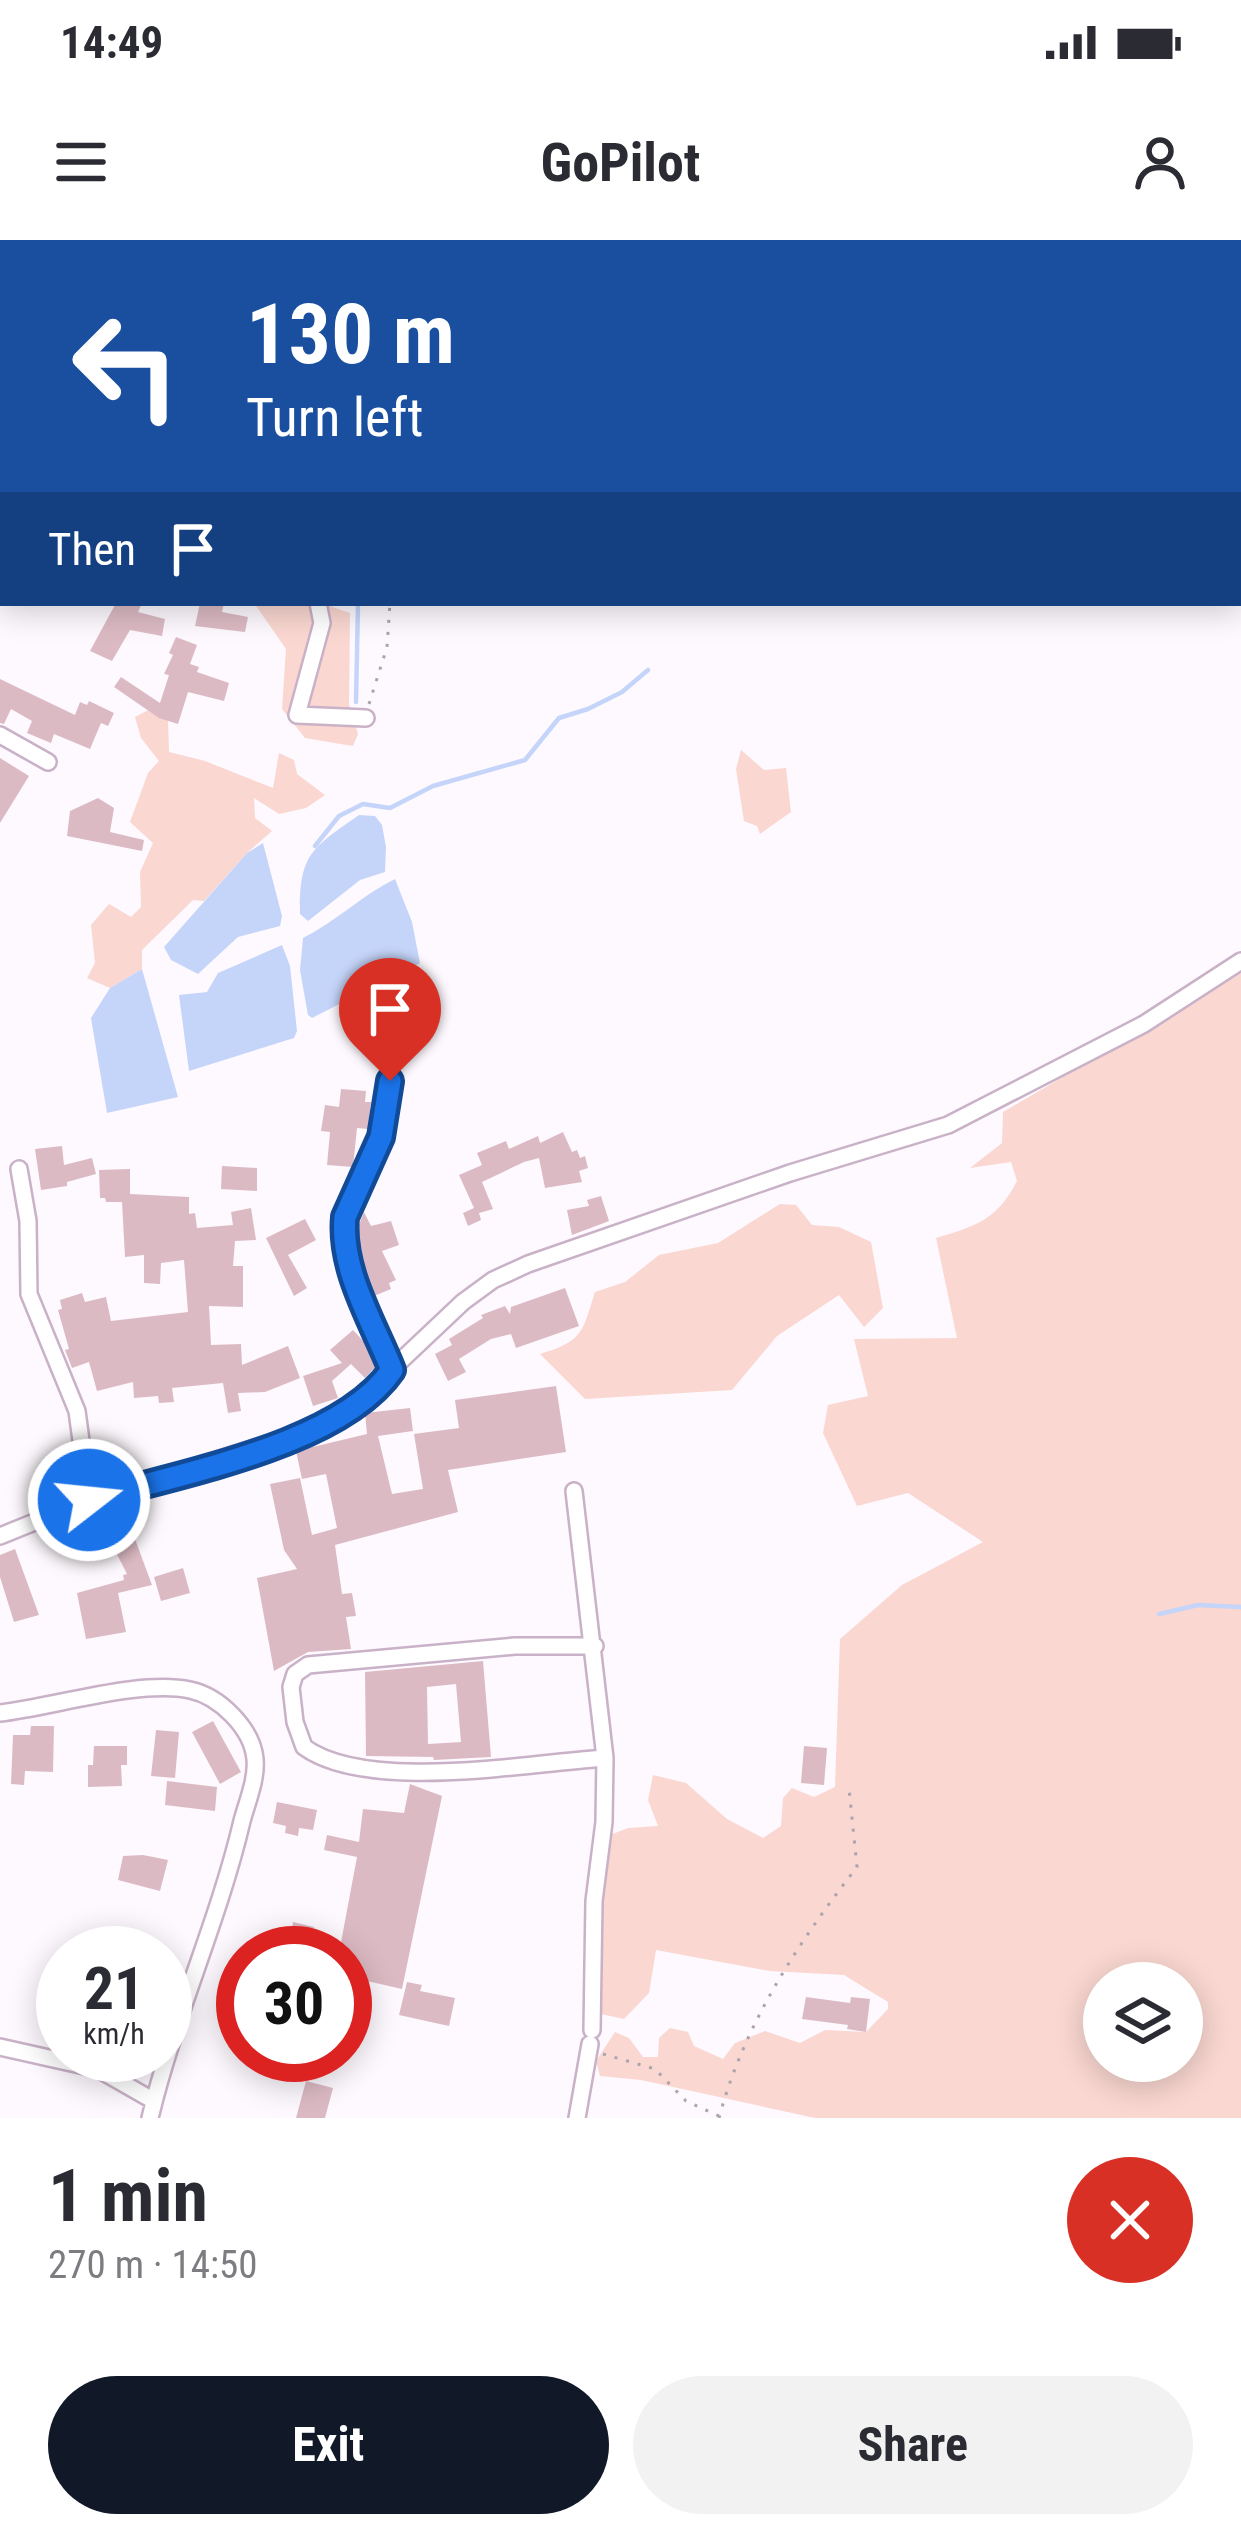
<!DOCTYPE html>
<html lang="en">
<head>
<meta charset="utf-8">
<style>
	:root { --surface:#fff; --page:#f2f2f3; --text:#2b2b33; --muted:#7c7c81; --accent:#111827 }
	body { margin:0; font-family:"Roboto Condensed",sans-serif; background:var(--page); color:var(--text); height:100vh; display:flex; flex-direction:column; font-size:45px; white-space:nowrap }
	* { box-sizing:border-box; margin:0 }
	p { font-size:39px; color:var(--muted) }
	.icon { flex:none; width:66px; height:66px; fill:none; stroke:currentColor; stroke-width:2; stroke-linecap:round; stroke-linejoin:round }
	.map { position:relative; height:1878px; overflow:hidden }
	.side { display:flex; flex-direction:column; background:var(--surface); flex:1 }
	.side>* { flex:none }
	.guide { position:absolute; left:0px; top:0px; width:1242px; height:366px; box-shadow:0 6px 30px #0003; background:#1a4fa0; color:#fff; overflow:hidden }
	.buttons { position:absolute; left:1083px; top:1722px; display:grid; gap:24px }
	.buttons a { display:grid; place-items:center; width:120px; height:120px; border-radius:50%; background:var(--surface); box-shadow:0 6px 30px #0003; font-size:60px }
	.speed { position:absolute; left:36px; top:1686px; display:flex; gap:24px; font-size:60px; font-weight:700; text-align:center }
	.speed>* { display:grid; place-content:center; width:156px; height:156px; border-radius:50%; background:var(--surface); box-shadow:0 6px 30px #0003; line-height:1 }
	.speed small { font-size:30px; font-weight:400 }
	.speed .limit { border:18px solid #d22; background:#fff; color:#111 }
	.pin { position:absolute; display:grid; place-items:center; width:102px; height:102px; color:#fff; margin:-123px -51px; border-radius:50% 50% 50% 0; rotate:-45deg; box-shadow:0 0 12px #0007 }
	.pin .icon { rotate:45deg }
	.me { position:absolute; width:132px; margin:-66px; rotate:74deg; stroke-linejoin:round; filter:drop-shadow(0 0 9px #0008) }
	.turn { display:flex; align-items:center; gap:42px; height:252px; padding:0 48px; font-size:54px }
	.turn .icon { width:156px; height:156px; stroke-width:2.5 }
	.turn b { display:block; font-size:84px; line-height:102px }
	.then { display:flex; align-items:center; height:114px; padding:0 48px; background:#0003; gap:24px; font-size:45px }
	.round { display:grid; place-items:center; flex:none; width:126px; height:126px; border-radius:63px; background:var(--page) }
	.overview { display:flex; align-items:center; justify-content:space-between; height:204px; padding:0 48px }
	h1 { font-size:72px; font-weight:700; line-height:90px }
	.button { display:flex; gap:24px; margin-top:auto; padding:24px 48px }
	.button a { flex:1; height:138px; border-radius:72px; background:var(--accent); color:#fff; font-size:48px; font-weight:700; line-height:138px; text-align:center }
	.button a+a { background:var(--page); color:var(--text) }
	.status { display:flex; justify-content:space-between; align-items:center; height:84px; padding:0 60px; background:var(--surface); direction:ltr }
	.status svg { height:33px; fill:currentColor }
	header { display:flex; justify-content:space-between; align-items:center; height:156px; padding:0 48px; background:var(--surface); font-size:54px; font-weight:700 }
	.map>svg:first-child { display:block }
	.green { fill:#fad7d1; fill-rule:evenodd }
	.water { fill:#c5d5f9 }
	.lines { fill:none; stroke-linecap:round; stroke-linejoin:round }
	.stream { stroke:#c5d5f9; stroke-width:4.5 }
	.building { fill:#dcbac4; fill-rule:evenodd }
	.minor-casing { stroke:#c9b1c7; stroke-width:20 }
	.path { stroke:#aba4ab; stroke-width:3; stroke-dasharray:3 9; stroke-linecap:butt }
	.minor { stroke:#fff; stroke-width:15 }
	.route-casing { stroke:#114b97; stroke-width:30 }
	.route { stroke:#1a73e8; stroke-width:21 }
</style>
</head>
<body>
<div class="status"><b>14:49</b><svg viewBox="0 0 49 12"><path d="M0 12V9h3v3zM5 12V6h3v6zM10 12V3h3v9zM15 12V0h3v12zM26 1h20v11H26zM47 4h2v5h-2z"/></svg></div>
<header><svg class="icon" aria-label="menu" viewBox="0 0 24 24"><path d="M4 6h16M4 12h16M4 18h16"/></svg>GoPilot<svg class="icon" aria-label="person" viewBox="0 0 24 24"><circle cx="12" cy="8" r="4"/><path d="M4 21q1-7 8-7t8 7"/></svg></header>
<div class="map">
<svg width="1241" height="1878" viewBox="0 0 1241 1878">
	<rect width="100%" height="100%" fill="#fef9fe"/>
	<path class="green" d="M254,363H321L350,373L349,464L358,494L353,506L305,498L282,469L286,409Z
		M152,468L168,480L169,512L205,521L273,548L279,513L294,520L297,534L325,555L306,568L279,574L254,558L255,578L272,591L247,613L204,661L193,660L142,710V729L110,748L87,738L95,723L91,685L109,664L131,677L141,667L140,632L153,603L130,582L148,533L159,521L141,498L135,477Z
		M741,510L764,530L786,528L791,572L760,594L757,586L744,581L736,529Z
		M1241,733V1878H815L641,1840L600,1836L596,1821L615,1792L629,1798L643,1817H658L659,1798L670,1788L688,1792L694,1806L723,1819L735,1803L765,1791L800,1803L825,1790L866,1792L888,1769V1762L844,1735L770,1731L656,1710L649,1753L624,1779L601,1774L597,1662L610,1595L628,1588L658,1586L648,1560L653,1535L686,1543L727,1579L763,1598L781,1586L783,1558L792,1548L814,1557L835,1547L840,1399L902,1345L983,1302L908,1253L857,1266L823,1193L828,1165L868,1156L854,1099L957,1098L936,998C976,986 997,980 1017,941L1011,922L970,928L1002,903L1003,872ZM1104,1743H1182V1821H1104Z
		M780,964L796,965L812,985L839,987L871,1002L883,1068L864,1087L839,1055L777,1096L732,1150L585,1159L540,1114C583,1101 582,1093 595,1052L625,1042L659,1015L718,1003Z"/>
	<path class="water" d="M359,575L375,576L382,585L386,607L385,632L360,640L308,681L300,674C299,614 312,608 359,575Z
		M263,603L282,676L280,686L238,697L198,734L171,720L164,707L247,613Z
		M395,639L412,682L420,723L312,778L308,775L300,730L303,698C337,681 362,655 395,639Z
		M282,705L290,726L297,791L294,798L189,831L179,755L207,752L218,733Z
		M142,729L178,857L107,873L91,778L110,748Z"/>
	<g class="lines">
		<path class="stream" d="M356,462L358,363
			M315,606L339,576L363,564L390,568L433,546L525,520L559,478L588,469L622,452L648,430
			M1159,1374L1198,1365L1241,1367"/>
	</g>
	<path class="building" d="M116,363H142L138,372L165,379L162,396L130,390L112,421L90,411Z
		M200,363H224L222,372L248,377L245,392L195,386Z
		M176,397L197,405L190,424L199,427L197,432L229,443L224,461L188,452L178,484L159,478L114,447L121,437L160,463L169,435L164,434L173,415L169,413Z
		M0,439L75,475L80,462L87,465L89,461L114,473L108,486L101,483L90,509L54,494L51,503L27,493L32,481L11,469L4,484L0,483Z
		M0,518L29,536L0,583Z
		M98,558L114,568L110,592L144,600L142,611L67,596L70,571Z
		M341,849L366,851L365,862H371L368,889L357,888L353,927L327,925L330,892L321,891L325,865L339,867Z
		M563,892L572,912L577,910L580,918L585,916L588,928L579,931L582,942L545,948L539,918L524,922L482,942L493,969L479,973L481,980L468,986L463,973L474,968L459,935L482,925L477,913L506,901L509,909L538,896L540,903Z
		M62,906L64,925L92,918L96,934L67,942V946L41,950L35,909Z
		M222,926L257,928V951L221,949Z
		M130,929V954L189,957V974L195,973L197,988L233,985L231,972L251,968L256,1000L235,1001L233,1026H243V1067L209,1066L211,1105L241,1104L242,1125L288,1106L300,1138L265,1152L238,1153L241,1171L228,1173L223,1143L172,1148L174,1162L159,1163L158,1156L134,1158L133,1142L97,1151L89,1122L72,1128L65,1110L69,1109L58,1070L62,1069L60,1060L82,1053L85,1062L106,1057L111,1081L188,1072L184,1020L161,1023L160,1044L144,1043V1015L125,1017L122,962H106L105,958H100L99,930Z
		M601,956L609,981L572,995L567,970L589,966L587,960Z
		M364,972L371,986L391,981L399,1005L382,1011L396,1040L389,1043L391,1049L374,1056L361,1028L364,1026L356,992Z
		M305,979L316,1000L288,1015L307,1048L294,1056L266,998Z
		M565,1048L579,1086L516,1108L511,1094L491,1099L459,1119L466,1132L448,1141L435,1114L452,1105L449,1099L483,1078L481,1075L505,1066L510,1074L511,1067Z
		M353,1090L369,1107L377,1125L365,1138L351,1124L332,1141L338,1158L313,1166L303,1136L342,1123L330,1110Z
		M556,1146L566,1212L448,1230L458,1272L335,1305L342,1354L352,1353L356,1376L346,1377L351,1409L308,1412L274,1431L257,1338L297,1329L284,1310L270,1244L300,1238L312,1295L337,1288L326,1234L302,1239L296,1211L367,1194L365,1173L410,1168L413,1191L378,1196L392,1254L423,1249L414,1194L459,1188L455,1160Z
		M120,1272L129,1293L132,1291L152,1345L118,1353L126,1392L86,1399L77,1353L124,1340L123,1335L127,1334L100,1281Z
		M15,1309L39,1375L14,1382L0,1337V1315Z
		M183,1328L190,1353L161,1361L154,1337Z
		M483,1421L491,1517L434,1520L433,1517L366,1516L365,1432ZM456,1444L461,1502L428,1504L427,1447Z
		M213,1481L241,1532L220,1544L192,1492Z
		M31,1486H54L53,1532L25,1531L24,1545L11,1544L13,1495H30Z
		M156,1490L179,1492L175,1538L151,1536Z
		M94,1506H127V1525H121L122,1546L88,1547V1525H93Z
		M804,1506L827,1508L824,1545L801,1543Z
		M167,1541L217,1547L215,1571L165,1565Z
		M410,1544L442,1556L402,1749L345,1736V1713H339L357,1617L324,1610L327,1595L359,1602L363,1569L404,1573Z
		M277,1562L317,1570L313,1590L299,1588L298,1596L285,1593L286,1586L273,1583Z
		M143,1615L168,1620L160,1651L118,1640L123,1616Z
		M293,1682L314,1687L311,1702L337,1709L336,1713H276L279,1697L290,1699Z
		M407,1742L422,1745L420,1751L455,1758L449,1786L399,1775Z
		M806,1757L850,1763L851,1757L870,1759L866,1792L847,1789L848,1785L802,1779Z
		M306,1841L333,1848L325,1878H296Z"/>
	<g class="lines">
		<defs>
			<path id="minor" d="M64,0L65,3
				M466,0L467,3
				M318,363L322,383L297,475L366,478
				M0,495L48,522
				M390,841L385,886L355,952L344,991L349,1030L392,1129
				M19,929L28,981L29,1054L77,1171L89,1260
				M574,1251L605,1518L604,1582L594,1661L592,1790
				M0,1296L89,1260L321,1187L377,1152L392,1129L463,1062L493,1040L528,1024L790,933L948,885L1144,784L1241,721
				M595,1406H515L308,1425L295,1434L291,1447L295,1482L304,1507C367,1553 529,1523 605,1518
				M0,1473C53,1467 140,1439 190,1450C219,1456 252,1488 255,1519C257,1539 247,1562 242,1581C218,1683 174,1777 150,1878
				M0,1807L98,1829L154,1861
				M577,1878L590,1804"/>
		</defs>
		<use href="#minor" class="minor-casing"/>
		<path class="path" d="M369,464L387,407L390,363
			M603,1814L655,1829L686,1861L719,1876
			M719,1878C744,1784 798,1703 857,1627L849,1548"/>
		<use href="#minor" class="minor"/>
	</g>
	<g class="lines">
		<defs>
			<path id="route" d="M89,1260C176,1234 340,1206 392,1130C373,1082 340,1030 345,977L381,897L390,841"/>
		</defs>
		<use href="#route" class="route-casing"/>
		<use href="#route" class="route"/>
	</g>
</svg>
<div class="buttons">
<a><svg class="icon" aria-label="layers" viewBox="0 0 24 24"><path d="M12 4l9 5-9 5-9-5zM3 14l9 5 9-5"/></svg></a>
</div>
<div class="speed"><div>21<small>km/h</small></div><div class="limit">30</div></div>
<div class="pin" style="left:390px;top:841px;background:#d93025"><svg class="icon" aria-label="arrive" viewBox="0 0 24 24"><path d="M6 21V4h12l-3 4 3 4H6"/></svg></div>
<svg class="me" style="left:89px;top:1260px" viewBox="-20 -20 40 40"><circle r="17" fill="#1a73e8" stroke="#fff" stroke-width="3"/><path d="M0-11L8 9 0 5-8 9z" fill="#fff"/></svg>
<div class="guide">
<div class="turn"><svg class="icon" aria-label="left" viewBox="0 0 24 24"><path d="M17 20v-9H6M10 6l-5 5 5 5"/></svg><div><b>130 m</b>Turn left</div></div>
<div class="then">Then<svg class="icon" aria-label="arrive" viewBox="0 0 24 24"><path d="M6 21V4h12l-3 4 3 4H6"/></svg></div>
</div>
</div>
<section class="side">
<div class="overview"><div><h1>1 min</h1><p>270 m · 14:50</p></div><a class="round" style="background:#d93025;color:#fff"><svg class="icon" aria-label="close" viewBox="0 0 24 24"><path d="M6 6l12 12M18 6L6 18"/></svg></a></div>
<div class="button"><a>Exit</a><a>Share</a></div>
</section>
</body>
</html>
